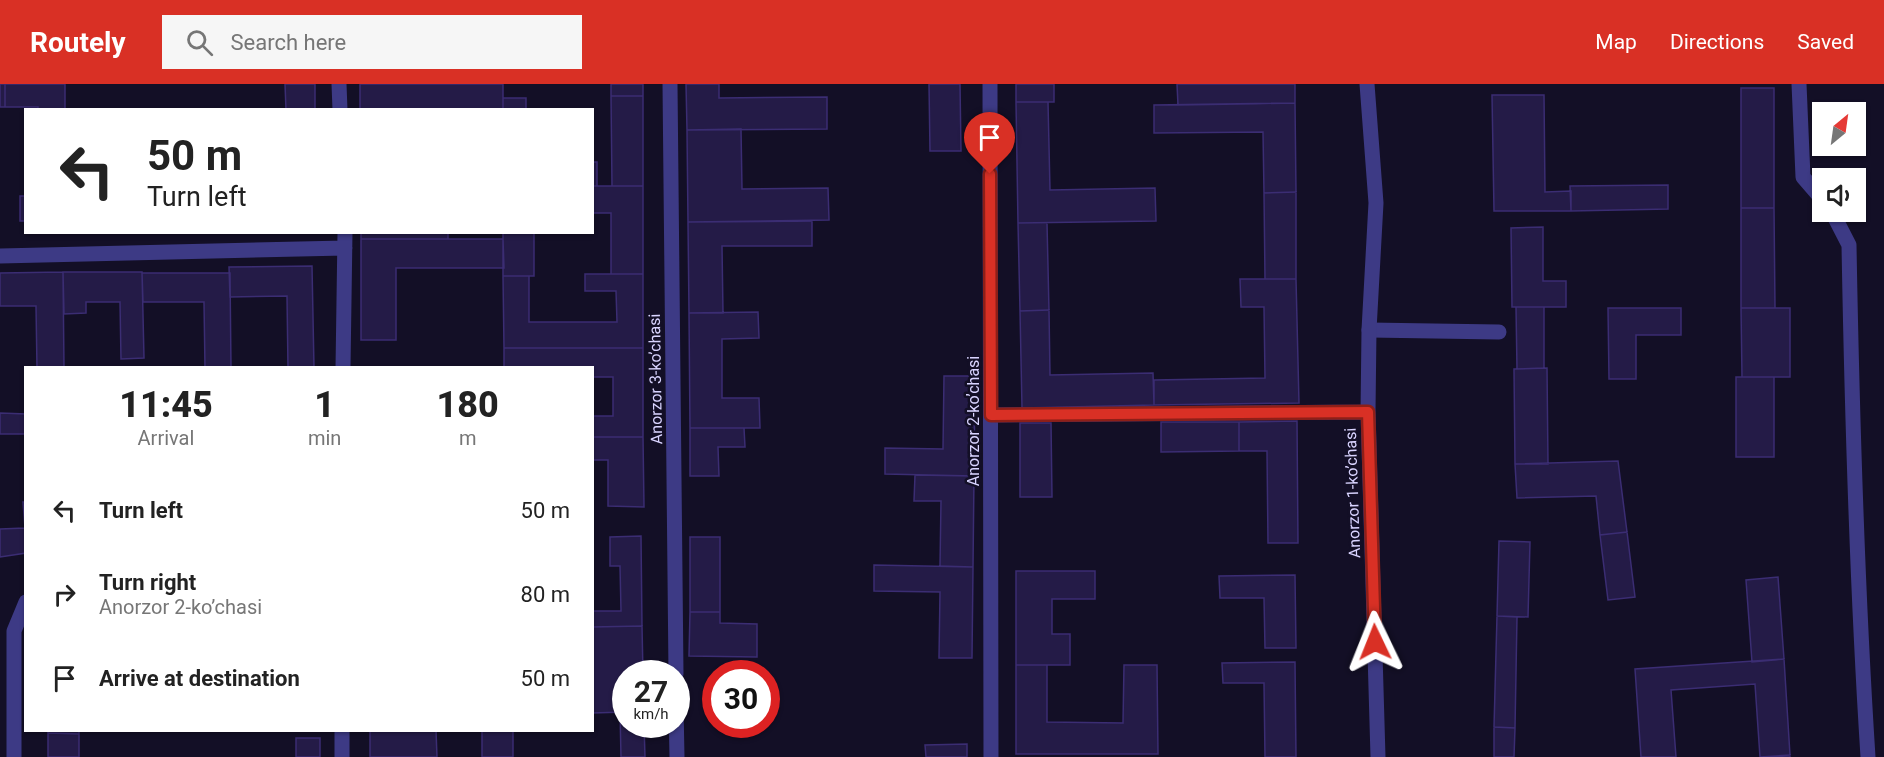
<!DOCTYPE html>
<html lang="en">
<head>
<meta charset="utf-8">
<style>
	:root { --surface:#fff; --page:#f6f6f6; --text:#222; --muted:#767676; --accent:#d93025 }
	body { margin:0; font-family:Roboto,sans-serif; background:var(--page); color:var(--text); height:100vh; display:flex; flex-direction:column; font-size:22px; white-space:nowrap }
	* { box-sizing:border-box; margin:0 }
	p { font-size:20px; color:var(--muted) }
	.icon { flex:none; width:33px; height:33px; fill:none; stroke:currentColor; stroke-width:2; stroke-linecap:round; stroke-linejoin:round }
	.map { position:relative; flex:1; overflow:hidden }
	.panel { position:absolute; left:24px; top:282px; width:570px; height:366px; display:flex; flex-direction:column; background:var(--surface); border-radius:0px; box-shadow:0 2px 4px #0004 }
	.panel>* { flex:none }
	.top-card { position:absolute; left:24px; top:24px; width:570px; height:126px; border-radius:0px; box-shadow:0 2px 4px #0004; background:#fff; color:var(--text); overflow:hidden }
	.needle { width:39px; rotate:29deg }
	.tools { position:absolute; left:1812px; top:18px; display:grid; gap:12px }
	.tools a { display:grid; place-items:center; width:54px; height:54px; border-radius:0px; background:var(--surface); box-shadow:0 2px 4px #0004; font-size:30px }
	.speed { position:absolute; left:612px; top:576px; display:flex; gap:12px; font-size:30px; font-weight:700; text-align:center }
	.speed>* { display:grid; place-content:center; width:78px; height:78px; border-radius:50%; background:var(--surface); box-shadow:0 2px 4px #0004; line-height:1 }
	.speed small { font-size:15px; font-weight:400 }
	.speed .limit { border:9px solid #d22; background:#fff; color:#111 }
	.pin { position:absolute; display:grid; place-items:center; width:51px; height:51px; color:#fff; margin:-62px -26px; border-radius:50% 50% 50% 0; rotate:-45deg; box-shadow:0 0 6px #0007 }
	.pin .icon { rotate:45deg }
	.me { position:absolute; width:66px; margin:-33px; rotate:358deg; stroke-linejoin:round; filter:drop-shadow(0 0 4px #0008) }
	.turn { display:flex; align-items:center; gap:21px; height:126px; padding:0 24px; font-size:27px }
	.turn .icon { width:78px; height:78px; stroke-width:2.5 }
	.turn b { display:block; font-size:42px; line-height:51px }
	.eta { display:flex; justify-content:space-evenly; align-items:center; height:102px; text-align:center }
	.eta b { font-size:36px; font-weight:800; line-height:42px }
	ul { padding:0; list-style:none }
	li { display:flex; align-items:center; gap:18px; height:84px; padding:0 24px }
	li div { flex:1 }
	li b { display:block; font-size:22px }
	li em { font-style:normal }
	header { display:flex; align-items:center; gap:36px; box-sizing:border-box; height:84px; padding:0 30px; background:var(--accent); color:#fff }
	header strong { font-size:28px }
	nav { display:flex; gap:33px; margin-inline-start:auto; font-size:21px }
	.search { width:420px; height:54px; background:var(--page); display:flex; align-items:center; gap:15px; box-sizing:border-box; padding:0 21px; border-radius:0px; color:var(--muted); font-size:22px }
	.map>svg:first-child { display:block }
	.building { fill:#241b47; stroke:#3b2d73; stroke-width:1.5 }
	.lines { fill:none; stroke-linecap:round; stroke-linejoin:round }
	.service { stroke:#3d3a85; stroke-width:15 }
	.minor { stroke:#3d3a85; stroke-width:15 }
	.route-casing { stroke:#8d1f18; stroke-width:15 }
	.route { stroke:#d93025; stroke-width:10 }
	.labels { text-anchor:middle; stroke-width:5; stroke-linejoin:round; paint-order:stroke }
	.street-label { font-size:16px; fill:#d9d4ff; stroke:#130f26 }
</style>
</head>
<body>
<header>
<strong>Routely</strong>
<div class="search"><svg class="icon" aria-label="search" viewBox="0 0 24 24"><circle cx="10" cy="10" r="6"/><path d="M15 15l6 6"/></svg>Search here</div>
<nav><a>Map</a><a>Directions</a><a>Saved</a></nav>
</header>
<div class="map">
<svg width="1884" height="673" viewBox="0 0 1884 673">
	<rect width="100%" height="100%" fill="#130f26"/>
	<path class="building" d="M0,0H5V23H0Z
		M5,0H65V26H38V23H5Z
		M285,0H315V26H286Z
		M360,0H503V26H360Z
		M611,0H643V12H611Z
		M686,0H719V14L827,13V45L687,46Z
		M929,0H960L961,67H930Z
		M1016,0H1054V18H1016Z
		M1177,0H1295V19L1178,21Z
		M1741,4H1774V124H1741Z
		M1492,11H1544L1545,108L1571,107V127H1494Z
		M611,12H643V102H612Z
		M503,14H526V26H503Z
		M1016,18H1048L1050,106L1155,104L1156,137L1018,139Z
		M1295,19L1296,108L1264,109L1263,48L1154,49V21Z
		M741,45L742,105L828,104L829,136L688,138L687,46Z
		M592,78H597V102H592Z
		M1668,101V125L1571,127L1570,102Z
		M592,102H643V190H611V129H592Z
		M1296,108V195H1265L1264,109Z
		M20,112H26V137H20Z
		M1741,124H1774L1775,224H1741Z
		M812,137V162H722L723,229H689L688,138Z
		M1018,139H1047L1049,226L1020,227Z
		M1543,143V197H1566V223H1512L1511,144Z
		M361,148H448V155H361Z
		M503,148H534V192H503Z
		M361,155H503L504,184H396V256H361Z
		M312,182L314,284H288L287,212L230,213L229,183Z
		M63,188L64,284H37L36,222H0V189Z
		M63,188H142L144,274L121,275L120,218H86V229L64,230Z
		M142,189H230L231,284H205L204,218H143Z
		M585,190H643V264H504L503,192H529V238H617L616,207H585Z
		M1240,195H1296L1299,319L1154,321V296L1265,294L1264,223H1241Z
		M1516,223H1544V284L1517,285Z
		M1608,224H1681V251H1636V295H1609Z
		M1741,224H1790V293H1742Z
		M1049,226L1050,291L1153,289L1154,321L1022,324L1020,227Z
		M758,228L759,254L722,255V314H759L760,344H690L689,229Z
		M504,264H643V353H592V332H613V293H592V284H504Z
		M1547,284L1548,380H1515L1514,285Z
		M944,292H975L974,392L885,390V364L943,365Z
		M1736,293H1774V373H1736Z
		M0,329L26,330V350H0Z
		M1297,337L1298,459H1268L1267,367H1239V338Z
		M1161,338H1239V367L1161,368Z
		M1020,339H1051L1052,413H1020Z
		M690,344H744L745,363H718L719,392H690Z
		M592,353H643L644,423L608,422V376H592Z
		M1618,377L1627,448L1600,451L1596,412L1517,414L1515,380Z
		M915,391L974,392L973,483L940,482L941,417H914Z
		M23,418H26V469L0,473V445L25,444Z
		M1627,448L1635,513L1608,516L1600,451Z
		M641,452L642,542L592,543V527H621L620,482H610V453Z
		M690,453H720V528H690Z
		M1499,457L1530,458L1528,533L1497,532Z
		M874,481L973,483L972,574H939L940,508L874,507Z
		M1016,487H1095V515H1052V550H1070V581H1016Z
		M1295,491L1296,564H1265L1264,514H1220L1219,492Z
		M1778,493L1784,575L1752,578L1746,496Z
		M690,528H720V539L757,540V573L689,572Z
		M1497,532L1517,533L1515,644L1494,643Z
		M642,542L643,590H626V628L592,629V543Z
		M1784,575L1790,671L1760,673L1755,600L1671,606L1676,673H1641L1635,585Z
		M1295,578L1296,673H1265L1264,599H1223L1222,579Z
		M1016,581H1047V638L1123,639L1124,581H1157L1158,670H1016Z
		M620,628H626V640H644L645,673H621Z
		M1494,643L1515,644L1514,673H1494Z
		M48,646H79V650L48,649Z
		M370,646H436L437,673H370Z
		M482,646H513V673H482Z
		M48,649L79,650V673H48Z
		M296,654H320V673H296Z
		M967,660V673H926L925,661Z
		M1790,671V673H1760Z"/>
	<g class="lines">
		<path class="service" d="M1369,246L1499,248"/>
		<path class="minor" d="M339,0L340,26
			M670,0L676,590
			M990,0L991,673
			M1367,0L1376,119L1369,246L1368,328L1378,673
			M1799,0L1803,93L1822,115
			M1832,128L1849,161C1852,332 1857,502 1868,673
			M0,172L345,164
			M343,284L345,148
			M991,331L1368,328
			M676,622L677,673
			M342,646V673
			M14,673V547L26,518"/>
	</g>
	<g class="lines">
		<defs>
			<path id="route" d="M990,90L991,331L1368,328L1375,558"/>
		</defs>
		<use href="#route" class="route-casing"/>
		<use href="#route" class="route"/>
	</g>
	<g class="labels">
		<g class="street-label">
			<text transform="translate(655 295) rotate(-91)" y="6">Аnorzor 3-koʼchasi</text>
			<text transform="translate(973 337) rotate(-90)" y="6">Аnorzor 2-koʼchasi</text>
			<text transform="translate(1352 409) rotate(-92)" y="6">Аnorzor 1-koʼchasi</text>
		</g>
	</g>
</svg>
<div class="tools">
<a><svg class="needle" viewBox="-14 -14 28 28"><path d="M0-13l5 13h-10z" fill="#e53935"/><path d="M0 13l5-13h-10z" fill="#767676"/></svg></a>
<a><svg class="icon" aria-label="sound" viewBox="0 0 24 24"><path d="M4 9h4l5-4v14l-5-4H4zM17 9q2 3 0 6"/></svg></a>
</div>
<div class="speed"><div>27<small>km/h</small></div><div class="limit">30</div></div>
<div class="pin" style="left:990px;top:90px;background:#d93025"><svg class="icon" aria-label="arrive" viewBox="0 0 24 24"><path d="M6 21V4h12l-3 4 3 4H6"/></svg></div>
<svg class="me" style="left:1375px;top:558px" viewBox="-20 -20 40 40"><path d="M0-17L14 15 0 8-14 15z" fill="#d93025" stroke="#fff" stroke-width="4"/></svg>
<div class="top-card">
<div class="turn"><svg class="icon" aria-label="left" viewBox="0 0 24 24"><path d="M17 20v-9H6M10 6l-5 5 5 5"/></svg><div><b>50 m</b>Turn left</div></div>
</div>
<section class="panel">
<div class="eta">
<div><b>11:45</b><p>Arrival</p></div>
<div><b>1</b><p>min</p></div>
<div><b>180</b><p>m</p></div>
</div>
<ul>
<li><svg class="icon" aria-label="left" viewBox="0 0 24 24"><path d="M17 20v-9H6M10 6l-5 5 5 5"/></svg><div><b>Turn left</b></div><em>50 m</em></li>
<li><svg class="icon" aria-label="right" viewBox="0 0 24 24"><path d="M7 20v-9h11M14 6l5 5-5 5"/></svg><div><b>Turn right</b><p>Аnorzor 2-koʼchasi</p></div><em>80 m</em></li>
<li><svg class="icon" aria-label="arrive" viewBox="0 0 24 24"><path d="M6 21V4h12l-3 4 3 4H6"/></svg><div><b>Arrive at destination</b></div><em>50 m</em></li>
</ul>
</section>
</div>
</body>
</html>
